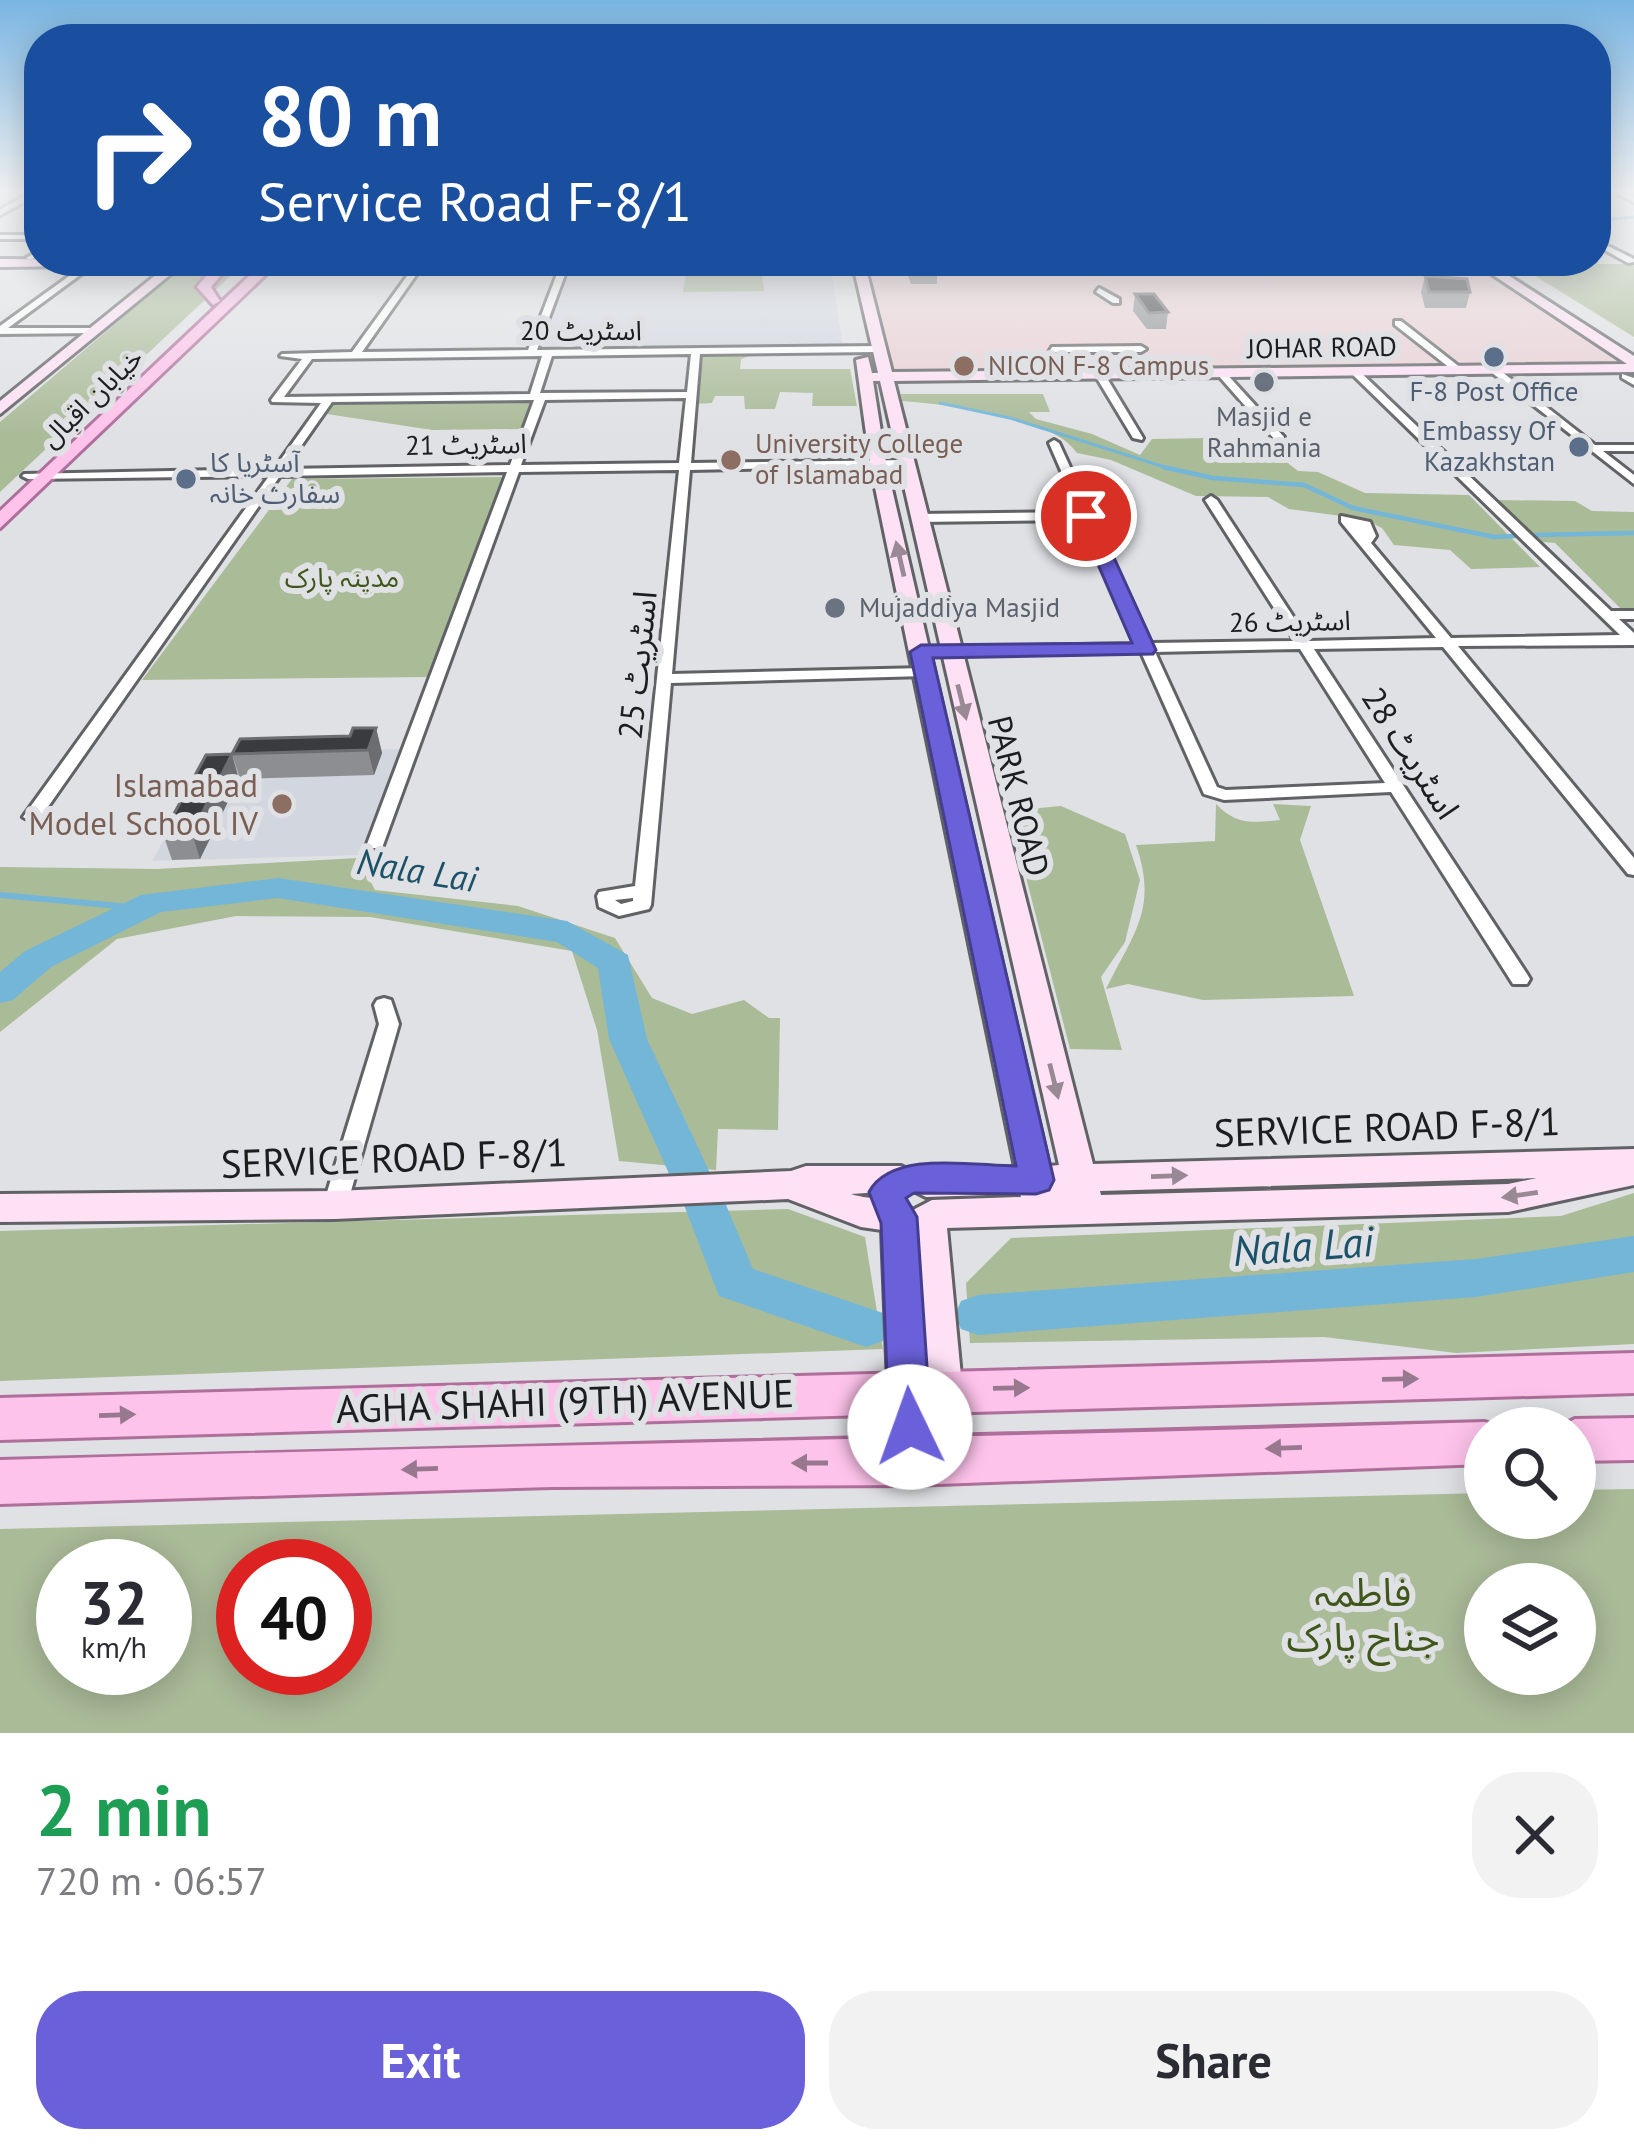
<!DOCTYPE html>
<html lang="en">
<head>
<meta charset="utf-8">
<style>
	:root { --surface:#fff; --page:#f2f2f3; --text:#2b2b33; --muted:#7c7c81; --accent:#6a60da }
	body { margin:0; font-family:"PT Sans","Noto Sans Arabic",sans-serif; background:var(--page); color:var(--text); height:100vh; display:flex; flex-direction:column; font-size:45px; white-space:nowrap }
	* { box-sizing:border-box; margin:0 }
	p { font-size:39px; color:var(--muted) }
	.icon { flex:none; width:66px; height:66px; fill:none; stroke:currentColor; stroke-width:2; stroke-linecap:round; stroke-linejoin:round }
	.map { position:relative; height:1733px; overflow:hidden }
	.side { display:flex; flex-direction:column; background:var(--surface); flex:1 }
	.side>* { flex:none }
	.banner { position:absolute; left:24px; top:24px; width:1587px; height:252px; border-radius:48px; box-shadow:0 6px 30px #0003; background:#1a4fa0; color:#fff; overflow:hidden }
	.controls { position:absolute; left:1464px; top:1407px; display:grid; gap:24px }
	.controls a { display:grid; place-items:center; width:132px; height:132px; border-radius:50%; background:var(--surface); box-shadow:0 6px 30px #0003; font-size:60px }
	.speed { position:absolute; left:36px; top:1539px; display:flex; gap:24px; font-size:60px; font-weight:700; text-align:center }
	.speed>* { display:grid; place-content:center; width:156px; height:156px; border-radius:50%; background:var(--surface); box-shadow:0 6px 30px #0003; line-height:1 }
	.speed small { font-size:30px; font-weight:400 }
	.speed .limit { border:18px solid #d22; background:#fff; color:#111 }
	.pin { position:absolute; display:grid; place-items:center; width:102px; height:102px; color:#fff; margin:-51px; border:6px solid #fff; border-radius:50%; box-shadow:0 3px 12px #0007 }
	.me { position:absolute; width:132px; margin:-66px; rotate:357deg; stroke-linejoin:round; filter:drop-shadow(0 0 9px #0008) }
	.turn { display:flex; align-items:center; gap:42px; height:252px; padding:0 36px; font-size:54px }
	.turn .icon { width:156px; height:156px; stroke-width:2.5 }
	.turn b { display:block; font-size:84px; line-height:102px }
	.round { display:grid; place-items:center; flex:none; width:126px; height:126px; border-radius:48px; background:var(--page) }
	.summary { display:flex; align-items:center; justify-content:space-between; height:204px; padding:0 36px }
	h1 { font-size:72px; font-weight:700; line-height:90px; color:#1e9e55 }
	.action { display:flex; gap:24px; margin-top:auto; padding:24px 36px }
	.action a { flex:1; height:138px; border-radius:48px; background:var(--accent); color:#fff; font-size:48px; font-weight:700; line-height:138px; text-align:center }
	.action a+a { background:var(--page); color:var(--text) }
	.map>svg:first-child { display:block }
	.commercial { fill:#ead0d4 }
	.built { fill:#d1d6df }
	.green { fill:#aabb98; fill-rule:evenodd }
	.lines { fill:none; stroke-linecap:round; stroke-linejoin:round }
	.stream-far2 { stroke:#73b6d8; stroke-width:3 }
	.stream-far1 { stroke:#73b6d8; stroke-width:4.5 }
	.stream { stroke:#73b6d8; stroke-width:6 }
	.river { fill:#73b6d8; fill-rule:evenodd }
	.street-casing { stroke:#616265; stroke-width:6 }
	.secondary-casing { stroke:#616265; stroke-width:6 }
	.primary-casing { stroke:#ae6f9b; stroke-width:6 }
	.street { fill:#fff; fill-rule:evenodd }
	.secondary { fill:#fee1f5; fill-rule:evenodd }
	.primary { fill:#fec3eb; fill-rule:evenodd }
	.wall { fill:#8d8e91 }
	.shaded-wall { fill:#6c6d70 }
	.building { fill:#3a3b3e; stroke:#6c6d70; stroke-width:3 }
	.oneway { fill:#988994 }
	.oneway2 { fill:#98788f }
	.route { fill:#6a60da; stroke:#453e8e; stroke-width:3 }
	.service-dot { fill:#5c6f8a; stroke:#e0e1e4; stroke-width:4.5 }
	.education-dot { fill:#8d6e63; stroke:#e0e1e4; stroke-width:4.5 }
	.worship-dot { fill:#6b7280; stroke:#e0e1e4; stroke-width:4.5 }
	.labels { text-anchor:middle; stroke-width:12; stroke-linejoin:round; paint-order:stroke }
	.far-street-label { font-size:27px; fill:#1c1d1e; stroke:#e0e1e4 }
	.far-education-label { font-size:27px; fill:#785e54; stroke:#e0e1e4; text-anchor:start }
	.far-service-label { font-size:27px; fill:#4e5e75; stroke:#e0e1e4 }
	.far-worship-label { font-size:27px; fill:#5b616d; stroke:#e0e1e4 }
	.far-park-label { font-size:27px; fill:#3f571a; stroke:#e0e1e4 }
	.street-label { font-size:33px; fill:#1c1d1e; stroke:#e0e1e4 }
	.education-label { font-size:33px; fill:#785e54; stroke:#e0e1e4; text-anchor:end }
	.water-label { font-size:36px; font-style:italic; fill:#1b5169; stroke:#e0e1e4 }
	.near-street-label { font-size:39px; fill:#1c1d1e; stroke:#e0e1e4 }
	.near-park-label { font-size:39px; fill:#3f571a; stroke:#e0e1e4 }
	.near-water-label { font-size:42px; font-style:italic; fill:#1b5169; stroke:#e0e1e4 }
</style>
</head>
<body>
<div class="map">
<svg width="1634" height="1733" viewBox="0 0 1634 1733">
	<rect width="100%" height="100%" fill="#e0e1e4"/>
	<path class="commercial" d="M858,261H1478L1634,368L885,377Z"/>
	<path class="built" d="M572,261H830L843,347L540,349Z
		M400,749L362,855L152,861L212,753Z"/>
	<path class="green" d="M760,261L764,291L683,292L688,262Z
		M1516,264H1634V337Z
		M183,266H241L0,492V422Z
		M701,352H762L741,359L740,369H850L857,406H812L813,393L780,392L775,409H745L744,396H715L712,403L695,404Z
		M901,394H1043L1050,412H1029L1036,419L1092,434L1140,455L1152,439L1210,438L1270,449L1298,471L1318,472L1365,493L1469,495L1540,567L1471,569L1450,550L1394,545L1382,528L1364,519L1289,509L1268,497L1196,496L1111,460L1077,453C1050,414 948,405 902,401Z
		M533,398L521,429L432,430L327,414L334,403Z
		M502,477L429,677L142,680L292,479Z
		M1496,500L1575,501L1592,511L1634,512V611H1623L1555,543L1543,542Z
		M1216,804C1236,825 1252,823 1280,820L1273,804L1311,806L1300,840L1354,996L1203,1000L1128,984L1106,989C1134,932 1158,909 1136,845L1215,841Z
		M1061,806L1125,834L1140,880L1125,942L1101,977L1122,1050L1070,1049L1009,811Z
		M358,858L375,890L518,906L615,938L652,998L692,1014L744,1000L769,1018H780L778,1130L718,1129L716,1170L619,1161L597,1030L572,951L370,917L236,916L117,939L0,1032V867L157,869Z
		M1634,1193V1344L1456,1353L1324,1337L970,1343L966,1283L1011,1238L1561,1216Z
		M788,1209L865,1237L883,1349L0,1381V1231Z
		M1634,1489V1733H0V1529L1485,1493V1518H1575V1490ZM63,1566H165V1668H63ZM243,1566H345V1668H243ZM1485,1584H1575V1674H1485Z"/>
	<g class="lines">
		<path class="stream-far2" d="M1596,221L1634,217
			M940,403L1010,418L1174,470"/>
		<path class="stream-far1" d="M1163,467L1213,478L1304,485L1353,508L1494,537L1515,536
			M1534,535L1634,533"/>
		<path class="stream" d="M0,895L141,908"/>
		<path class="river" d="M278,878L567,921L628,955L647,1039L710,1173L704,1185L689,1189L674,1185L609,1039L598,968L557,942L278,898L161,912L51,967L13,1000L0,1003V972L25,951L141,895Z
			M706,1188L721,1193L753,1269L883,1313L890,1327L883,1341L866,1347L719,1296L684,1205L691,1193Z
			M1634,1236V1272L1476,1297L978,1335L961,1329L955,1315L961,1301L978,1295L1476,1259Z"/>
		<defs>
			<path id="street" d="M31,192L39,194L0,215V210Z
				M1614,192H1623L1634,197V202Z
				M0,235H39V239H0Z
				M1596,240L1634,259V262L1628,263L1596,245Z
				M39,251V256L30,260L26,258Z
				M90,261H99L8,328H95L98,333L0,334V326Z
				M418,261H426L362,352L528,350L562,261H570L537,350L878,346L883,349L878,352L700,354L691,463L905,460L911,463L905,466L690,470L672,674L925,668L932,672L925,676L671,683L651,905L649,909L619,916L599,907L597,896L599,892L635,886L679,470L519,472L382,848H370L367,844L507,472L280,476L38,821L32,822L23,817L269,476L28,479L22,476L24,474L274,469L321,403L272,402L271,400L302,359L280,356L282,354L352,352ZM691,354L687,392L540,393L552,356ZM542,356L530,394L284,397L312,359ZM686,398L679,463L521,465L545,400ZM534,400L510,465L285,469L332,402ZM633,898V901L621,904L615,900Z
				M1595,261L1493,264L1489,262L1490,261Z
				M1099,288L1119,299V303H1113L1096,292Z
				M1395,321H1401L1461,368V372H1455L1395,325Z
				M1052,347L1141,346L1146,349L1141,352H1049Z
				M1491,368H1497L1595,445H1634V451H1603L1634,475V484L1491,372Z
				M1352,370H1358L1611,611H1634V619H1619L1634,633V645L1458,646L1634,858V875L1628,874L1443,647L1314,649L1527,974L1530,979L1527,984H1513L1391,792L1224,800L1204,794L1141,652L921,656L914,652L921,648L1137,644L1082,520L918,522L912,518L918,514L1079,512L1049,443L1054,440L1059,443L1151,643L1295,641L1205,500L1211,496L1217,500L1309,641L1436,638L1341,522V516L1370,522L1376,536L1371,543L1451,638L1620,635L1352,374ZM1300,649L1385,783L1226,790L1217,787L1155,652Z
				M1218,371H1224L1284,437V441H1276L1218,375Z
				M1100,372L1105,375L1143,438L1142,440L1133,438L1095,375Z
				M1622,374L1634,378V385L1622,378Z
				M384,998L391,1000L399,1024L347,1205L343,1212L335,1214L327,1212L323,1205L379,1024L374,1005L377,1000Z"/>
			<path id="secondary" d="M0,259L240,261L182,265L0,414V401L168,265L0,267Z
				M852,261H864L892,372L1627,364L1472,261H1486L1634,356V372L894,381L1093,1164L1634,1149V1185L1508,1212L947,1228L969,1461L963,1475L948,1481L933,1475L930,1469L927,1477L912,1483L897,1477L891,1463L882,1230L861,1227L788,1199L335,1219L0,1222V1194L335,1191L791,1171L806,1166H901L915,1173L1015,1167L870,463L856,360L868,357L872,373H878ZM873,381H880L1059,1165L1049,1166L886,463ZM1537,1178L1508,1184L1101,1195L1100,1191ZM912,1190L926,1197L1020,1194L1021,1197L932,1200L913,1210C898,1196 872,1201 851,1194Z"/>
			<path id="primary" d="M219,261H233L211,287L220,301L213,305L197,287Z
				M265,261H280L0,528V511Z
				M1634,1353V1393L0,1440V1398Z
				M1634,1418V1460L1575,1461V1428H1557L1575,1419Z
				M1485,1422L1501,1428H1485V1464L912,1485L552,1487L0,1504V1460C495,1445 990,1438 1485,1422Z"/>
		</defs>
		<use href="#street" class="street-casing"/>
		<use href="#secondary" class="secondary-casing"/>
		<use href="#primary" class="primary-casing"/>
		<use href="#street" class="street"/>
		<use href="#secondary" class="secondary"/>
		<use href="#primary" class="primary"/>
	</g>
	<path class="wall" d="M903,261H937V284H911Z
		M1425,276L1470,292L1466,308H1425L1421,292Z
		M1135,294L1168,312L1166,329H1147L1133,311Z
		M376,728L382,753L374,775L240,779L232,754L350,736Z
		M239,779L200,859L172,860L163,834Z"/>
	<path class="shaded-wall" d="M376,728L382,753L374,775L368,750Z
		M232,754L239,779L200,859L192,833Z"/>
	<path class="building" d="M911,261H937L938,264H912Z
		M1425,276L1467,279L1470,292H1429Z
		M1135,294H1154L1168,312L1149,313Z
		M353,728H376L368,750L232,754L240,739L350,736Z
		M232,754L192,833L163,834L206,755Z"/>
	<defs><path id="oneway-solid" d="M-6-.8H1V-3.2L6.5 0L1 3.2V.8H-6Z" transform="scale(3)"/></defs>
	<g class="oneway">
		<use href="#oneway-solid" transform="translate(900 559) rotate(-103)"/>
		<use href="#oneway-solid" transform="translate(962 702) rotate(76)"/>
		<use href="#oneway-solid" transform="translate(1054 1081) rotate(76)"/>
		<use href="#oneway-solid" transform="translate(1169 1176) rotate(-2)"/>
		<use href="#oneway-solid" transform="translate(1520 1195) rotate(172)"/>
	</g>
	<g class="oneway2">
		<use href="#oneway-solid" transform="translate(1400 1379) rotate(-1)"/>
		<use href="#oneway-solid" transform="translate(1011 1388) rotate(-1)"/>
		<use href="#oneway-solid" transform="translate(117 1415) rotate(-2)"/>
		<use href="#oneway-solid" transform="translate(1284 1448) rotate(178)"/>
		<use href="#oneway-solid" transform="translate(810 1463) rotate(180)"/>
		<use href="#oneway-solid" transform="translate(420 1469) rotate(178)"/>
	</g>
	<linearGradient id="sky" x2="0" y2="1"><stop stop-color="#79b5e2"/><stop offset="0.44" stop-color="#f1f2f3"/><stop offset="1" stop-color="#f1f2f3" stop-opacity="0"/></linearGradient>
	<rect width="1634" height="435" fill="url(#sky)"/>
	<path class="route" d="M1086,510L1095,516L1156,650L1153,654L933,658L1054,1180L1049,1190L1036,1194L914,1193L906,1198L917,1217L931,1427L925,1441L910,1446L895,1441L889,1427L881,1223L869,1192C892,1149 975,1166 1016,1166L910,652L921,645L1132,643L1077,516Z"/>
	<g class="service-dot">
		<circle cx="1494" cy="357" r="12"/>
		<circle cx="1579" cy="447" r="12"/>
		<circle cx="186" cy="479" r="12"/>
	</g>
	<g class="education-dot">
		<circle cx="964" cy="366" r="12"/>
		<circle cx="731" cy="460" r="12"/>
		<circle cx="282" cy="804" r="12"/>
	</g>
	<g class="worship-dot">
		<circle cx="1264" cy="382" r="12"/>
		<circle cx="835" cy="608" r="12"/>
	</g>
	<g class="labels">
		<g class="far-street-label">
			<text x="581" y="340">اسٹریٹ 20</text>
			<text transform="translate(1322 348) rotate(-1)" y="9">JOHAR ROAD</text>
			<text transform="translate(92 398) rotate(-44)" y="9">خیابان اقبال</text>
			<text transform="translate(466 445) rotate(-1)" y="9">اسٹریٹ 21</text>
			<text transform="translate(1290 622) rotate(-1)" y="9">اسٹریٹ 26</text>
		</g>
		<g class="far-education-label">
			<text x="988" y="375">NICON F-8 Campus</text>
			<text x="755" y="453">University College<tspan x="755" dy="31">of Islamabad</tspan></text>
		</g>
		<g class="far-service-label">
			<text x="1494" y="401">F-8 Post Office</text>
			<text x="1555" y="440" text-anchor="end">Embassy Of<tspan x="1555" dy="31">Kazakhstan</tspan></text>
			<text x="210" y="472" text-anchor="start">آسٹریا کا<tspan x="210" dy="31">سفارت خانہ</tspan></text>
		</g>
		<g class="far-worship-label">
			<text x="1264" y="426">Masjid e<tspan x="1264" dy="31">Rahmania</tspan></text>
			<text x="859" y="617" text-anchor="start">Mujaddiya Masjid</text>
		</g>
		<g class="far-park-label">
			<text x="342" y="587">مدینہ پارک</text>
		</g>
		<g class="street-label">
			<text transform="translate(637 665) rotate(-84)" y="12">اسٹریٹ 25</text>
			<text transform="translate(1411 753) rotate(57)" y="12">اسٹریٹ 28</text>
			<text transform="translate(1019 796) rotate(76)" y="12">PARK ROAD</text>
		</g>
		<g class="education-label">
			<text x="258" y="797">Islamabad<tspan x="258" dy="38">Model School IV</tspan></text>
		</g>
		<g class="water-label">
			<text transform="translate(417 870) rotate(9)" y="13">Nala Lai</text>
		</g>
		<g class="near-street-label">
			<text transform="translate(1387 1127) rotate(-2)" y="14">SERVICE ROAD F-8/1</text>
			<text transform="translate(394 1158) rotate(-2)" y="14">SERVICE ROAD F-8/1</text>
			<text transform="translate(565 1401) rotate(-2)" y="14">AGHA SHAHI (9TH) AVENUE</text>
		</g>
		<g class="near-park-label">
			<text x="1363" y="1606">فاطمہ<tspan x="1363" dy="45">جناح پارک</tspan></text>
		</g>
		<g class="near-water-label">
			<text transform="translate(1303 1246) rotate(-4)" y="15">Nala Lai</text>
		</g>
	</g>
</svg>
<div class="controls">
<a><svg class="icon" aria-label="search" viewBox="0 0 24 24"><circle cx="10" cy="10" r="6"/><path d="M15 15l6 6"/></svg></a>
<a><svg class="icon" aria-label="layers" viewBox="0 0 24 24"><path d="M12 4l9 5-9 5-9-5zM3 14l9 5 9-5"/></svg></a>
</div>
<div class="speed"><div>32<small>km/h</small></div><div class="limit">40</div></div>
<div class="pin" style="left:1086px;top:516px;background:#d93025"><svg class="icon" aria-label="arrive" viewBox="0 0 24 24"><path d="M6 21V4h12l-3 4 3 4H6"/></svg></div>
<svg class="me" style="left:910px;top:1427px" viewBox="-20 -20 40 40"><circle r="19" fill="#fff"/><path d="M0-13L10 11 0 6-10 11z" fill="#6a60da"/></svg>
<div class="banner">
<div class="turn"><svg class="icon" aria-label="right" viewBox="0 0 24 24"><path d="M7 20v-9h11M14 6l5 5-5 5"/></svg><div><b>80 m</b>Service Road F-8/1</div></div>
</div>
</div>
<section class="side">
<div class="summary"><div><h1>2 min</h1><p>720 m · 06:57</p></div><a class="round"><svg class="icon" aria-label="close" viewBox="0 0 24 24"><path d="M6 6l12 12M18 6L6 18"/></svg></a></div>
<div class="action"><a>Exit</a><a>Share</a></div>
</section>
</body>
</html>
